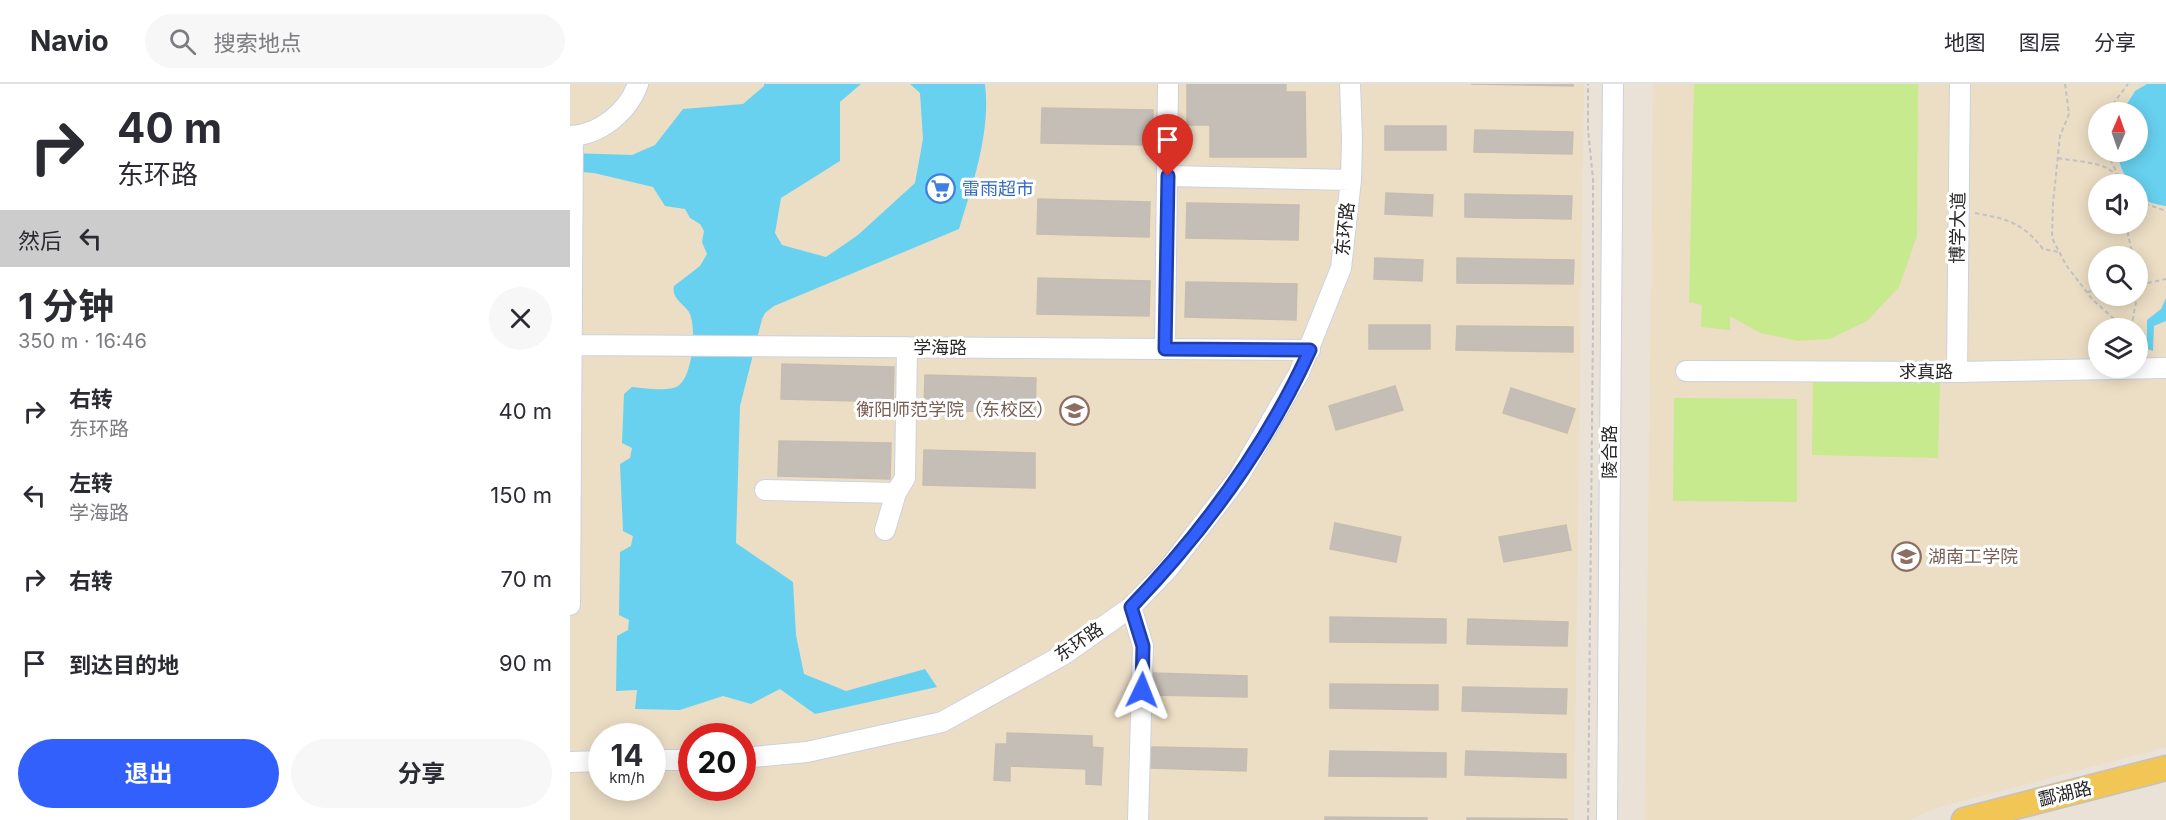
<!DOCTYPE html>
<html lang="zh">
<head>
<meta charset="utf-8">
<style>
	:root { --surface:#fff; --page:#f7f7f7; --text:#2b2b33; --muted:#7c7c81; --line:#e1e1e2; --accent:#3260fc }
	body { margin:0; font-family:Inter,"Noto Sans SC",sans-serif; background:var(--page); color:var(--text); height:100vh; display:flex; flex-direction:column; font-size:22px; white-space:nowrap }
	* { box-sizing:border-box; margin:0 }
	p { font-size:20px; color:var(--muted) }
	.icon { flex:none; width:33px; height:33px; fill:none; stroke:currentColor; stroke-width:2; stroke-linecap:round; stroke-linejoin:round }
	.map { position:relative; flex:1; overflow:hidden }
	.drawer { display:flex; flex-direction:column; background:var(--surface); width:570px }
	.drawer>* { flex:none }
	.guide { background:#fff; color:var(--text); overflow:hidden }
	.needle { width:39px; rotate:2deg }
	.buttons { position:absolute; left:1518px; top:18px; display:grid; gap:12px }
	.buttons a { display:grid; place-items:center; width:60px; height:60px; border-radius:50%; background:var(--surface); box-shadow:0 3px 15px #0003; font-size:30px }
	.speed { position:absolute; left:18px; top:639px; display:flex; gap:12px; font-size:30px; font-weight:700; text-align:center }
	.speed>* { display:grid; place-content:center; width:78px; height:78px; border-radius:50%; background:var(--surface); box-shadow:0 3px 15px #0003; line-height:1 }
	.speed small { font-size:15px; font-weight:400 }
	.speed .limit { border:9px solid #d22; background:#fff; color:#111 }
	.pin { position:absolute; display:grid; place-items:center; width:51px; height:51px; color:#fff; margin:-62px -26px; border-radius:50% 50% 50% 0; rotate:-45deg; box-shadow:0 0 6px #0007 }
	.pin .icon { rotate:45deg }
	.me { position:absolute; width:66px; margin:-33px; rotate:2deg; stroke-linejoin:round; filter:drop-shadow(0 0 4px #0008) }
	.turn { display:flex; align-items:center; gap:21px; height:126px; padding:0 18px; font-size:27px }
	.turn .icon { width:78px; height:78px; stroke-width:2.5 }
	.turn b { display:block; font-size:42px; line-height:51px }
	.then { display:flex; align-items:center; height:57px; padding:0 18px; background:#0003; gap:12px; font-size:22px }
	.round { display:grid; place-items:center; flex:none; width:63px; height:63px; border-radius:32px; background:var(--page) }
	.overview { display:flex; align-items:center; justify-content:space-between; height:102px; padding:0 18px }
	h1 { font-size:36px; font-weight:700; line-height:45px }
	.action { display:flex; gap:12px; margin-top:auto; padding:12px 18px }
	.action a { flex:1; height:69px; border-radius:36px; background:var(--accent); color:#fff; font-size:24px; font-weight:700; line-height:69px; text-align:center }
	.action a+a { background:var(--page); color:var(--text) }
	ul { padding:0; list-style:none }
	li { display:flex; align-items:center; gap:18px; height:84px; padding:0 18px }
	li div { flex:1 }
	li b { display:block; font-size:22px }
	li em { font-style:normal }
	header { display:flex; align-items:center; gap:36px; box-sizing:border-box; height:84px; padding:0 30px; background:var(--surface); border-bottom:2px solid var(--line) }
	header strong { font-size:28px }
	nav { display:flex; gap:33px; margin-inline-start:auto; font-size:21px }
	.search { width:420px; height:54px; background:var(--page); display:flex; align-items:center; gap:15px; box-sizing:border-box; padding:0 21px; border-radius:33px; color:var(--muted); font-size:22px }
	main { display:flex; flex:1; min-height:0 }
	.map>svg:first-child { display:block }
	.education { fill:#ecdec5; fill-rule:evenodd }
	.pitch { fill:#c6ea8d }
	.water { fill:#67d1ef }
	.building { fill:#c5beb7; stroke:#c5bdb1; stroke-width:1.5 }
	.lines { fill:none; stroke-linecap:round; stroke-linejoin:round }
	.minor-casing { stroke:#ccd1e0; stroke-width:22 }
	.major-casing { stroke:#c2c2c2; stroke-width:27 }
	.path { stroke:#c2c2c2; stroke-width:2; stroke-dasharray:4.5 3; stroke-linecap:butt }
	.minor { stroke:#fff; stroke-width:20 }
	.major { stroke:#f2c654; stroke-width:24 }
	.route-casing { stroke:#203ea4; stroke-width:15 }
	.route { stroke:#3260fc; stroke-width:10 }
	.labels { text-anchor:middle; stroke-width:6; stroke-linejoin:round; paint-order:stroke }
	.shop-label { font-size:18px; fill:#366cbe; stroke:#fff; text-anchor:start }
	.street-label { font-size:18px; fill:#262626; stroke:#fff }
	.education-label { font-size:18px; fill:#785e54; stroke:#fff; text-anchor:end }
</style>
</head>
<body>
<header>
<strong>Navio</strong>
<div class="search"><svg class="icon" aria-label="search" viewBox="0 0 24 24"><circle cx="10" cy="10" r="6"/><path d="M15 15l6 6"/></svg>搜索地点</div>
<nav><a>地图</a><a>图层</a><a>分享</a></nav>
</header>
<main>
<section class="drawer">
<div class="guide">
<div class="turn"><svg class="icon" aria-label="right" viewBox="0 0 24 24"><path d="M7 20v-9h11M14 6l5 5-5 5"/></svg><div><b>40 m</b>东环路</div></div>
<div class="then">然后<svg class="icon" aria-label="left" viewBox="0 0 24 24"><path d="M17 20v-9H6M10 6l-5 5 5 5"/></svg></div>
</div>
<div class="overview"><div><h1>1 分钟</h1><p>350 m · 16:46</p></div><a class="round"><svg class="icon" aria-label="close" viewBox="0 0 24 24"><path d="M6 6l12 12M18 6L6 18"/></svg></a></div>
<ul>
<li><svg class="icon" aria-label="right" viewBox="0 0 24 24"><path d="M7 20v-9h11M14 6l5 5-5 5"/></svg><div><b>右转</b><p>东环路</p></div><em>40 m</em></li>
<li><svg class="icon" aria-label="left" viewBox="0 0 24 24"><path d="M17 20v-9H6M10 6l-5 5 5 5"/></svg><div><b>左转</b><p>学海路</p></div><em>150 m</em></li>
<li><svg class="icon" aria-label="right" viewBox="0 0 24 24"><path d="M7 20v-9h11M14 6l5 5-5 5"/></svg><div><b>右转</b></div><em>70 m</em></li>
<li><svg class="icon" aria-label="arrive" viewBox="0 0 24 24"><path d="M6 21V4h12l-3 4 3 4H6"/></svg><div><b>到达目的地</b></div><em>90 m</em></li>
</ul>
<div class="action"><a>退出</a><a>分享</a></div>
</section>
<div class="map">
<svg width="1596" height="736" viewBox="0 0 1596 736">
	<rect width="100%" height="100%" fill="#eae1d7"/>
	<path class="education" d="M0,0H1014L1004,736H0ZM32,652H82V704H32ZM122,652H172V704H122Z
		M1083,0H1596V663L1363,725L1339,736H1075ZM1528,28H1568V68H1528ZM1528,100H1568V140H1528ZM1528,172H1568V212H1528ZM1528,244H1568V284H1528Z"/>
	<path class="pitch" d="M1124,0H1348L1347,152L1329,203L1297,237L1260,255L1228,257L1190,249L1160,232V246L1131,243L1132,221L1119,218Z
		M1243,295L1370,297L1368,374L1242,371Z
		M1104,314L1227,315V418L1103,417Z"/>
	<path class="water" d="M194,0H291L270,18V77L211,114L205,149L212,161L256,173L288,151L345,99L353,55L350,9L340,0H415C421,47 403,100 389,145L204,222L195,229L192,235L170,322L166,459L223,498L226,551L234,590L276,607L355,585L367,603L245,630L210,605L181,620L153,612L110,626L65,625L67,606L46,607L47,552L58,546L59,536L49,531L50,468L61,462L63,452L53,447L50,380L60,374L62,364L52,359L54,310L62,303C72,304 100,308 108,302C123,293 127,242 119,228C113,219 101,214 104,202L130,182L137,170L132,158L134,147L130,140L120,134L115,125L95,122L83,103L24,89L0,87V69L62,71L85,61L113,25L173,20L194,2Z
		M1577,0H1596V122C1581,119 1568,118 1568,100H1561C1554,92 1548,79 1548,68H1568V28H1552L1565,7Z
		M1596,214V237L1584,242L1583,267L1577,265V236L1591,225Z"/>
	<path class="building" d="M617,0H716V8H735L736,73H640V41H617Z
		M901,0H1003V2Z
		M472,24L583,26L582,61L471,59Z
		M815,42H876V66H815Z
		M905,46L1003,48L1002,70L904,68Z
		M816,109L863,111L862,132L815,130Z
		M895,110L1002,112L1001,135L895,133Z
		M468,115L580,118L579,153L467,150Z
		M617,119L729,121L728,156L616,154Z
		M805,174L853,176L852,197L804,195Z
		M887,174L1004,176L1003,200L887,199Z
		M468,194L580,197L579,232L467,230Z
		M616,198L727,200L726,236L615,233Z
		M799,241H860V265H799Z
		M887,242L1003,243V268L886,266Z
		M212,280L324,283L323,318L211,315Z
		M355,291L466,294L465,329L354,326Z
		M825,302L833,326L766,346L759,322Z
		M941,304L1005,325L997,349L933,329Z
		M209,357L321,359L320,395L208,392Z
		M354,366L465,369V404L353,401Z
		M765,439L831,453L826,478L760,465Z
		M996,441L1001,466L934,478L929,453Z
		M760,533L876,535V559L760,558Z
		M898,535L998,538L997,562L897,560Z
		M582,589L677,592V613L582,611Z
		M760,600L868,601V626L760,624Z
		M893,603L997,605L996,630L892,627Z
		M437,649L522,652V663L533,664L531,701L516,700V685L440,682V697L424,696L426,660H437Z
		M582,663L677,665L676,687L581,684Z
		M760,667L876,669V693L759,692Z
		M896,667L996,670V694L895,691Z
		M755,733L857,734V736H755Z
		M897,734L997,735V736H897Z"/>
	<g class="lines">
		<defs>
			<path id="minor" d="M0,52C30,51 58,28 68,0
				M598,92L781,96
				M0,261L740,266
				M595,265L598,0
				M1116,287L1387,288L1596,284
				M1387,288L1390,0
				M195,406L326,409L335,394L337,263
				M315,446L326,409
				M0,521L3,53
				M561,523L573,562L568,736
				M172,674L237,668L372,638L493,571L561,523L598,485L668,394L729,289L771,184L781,96L782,55L780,0
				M82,676H122
				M0,678L32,677
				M1037,736L1043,0"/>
			<path id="major" d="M1394,736L1596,684"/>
		</defs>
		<use href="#minor" class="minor-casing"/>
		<use href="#major" class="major-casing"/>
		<path class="path" d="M1495,0L1499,30L1490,52L1483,119L1482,154L1496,181L1522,215L1554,244
			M1542,28L1543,20L1558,0
			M1540,68L1541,77L1548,91
			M1488,74C1511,79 1541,76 1553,100
			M1568,117L1596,127
			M1405,129C1437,135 1452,138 1473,165L1489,168
			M1558,140V151L1563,172
			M1568,194L1569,201H1568
			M1517,208L1528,206
			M1563,244L1562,240L1569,201L1596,195
			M1018,736L1023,244V95L1018,46V0"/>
		<use href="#minor" class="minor"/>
		<use href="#major" class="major"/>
	</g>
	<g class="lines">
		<defs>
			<path id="route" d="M572,606L573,562L561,523C633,448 697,361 740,266L595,265L598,92"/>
		</defs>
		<use href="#route" class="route-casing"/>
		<use href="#route" class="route"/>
	</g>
	<defs>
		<symbol id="supermarket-ring" viewBox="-11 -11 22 22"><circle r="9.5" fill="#fff" stroke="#3f7fe0" stroke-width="1.5"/><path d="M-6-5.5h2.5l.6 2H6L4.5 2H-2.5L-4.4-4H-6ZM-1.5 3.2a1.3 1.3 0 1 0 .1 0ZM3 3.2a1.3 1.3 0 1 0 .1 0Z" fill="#3f7fe0"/></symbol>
		<symbol id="university-ring" viewBox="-11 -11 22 22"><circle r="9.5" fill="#fff" stroke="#8d6e63" stroke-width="1.5"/><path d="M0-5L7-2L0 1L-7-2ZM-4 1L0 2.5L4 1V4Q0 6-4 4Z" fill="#8d6e63"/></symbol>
	</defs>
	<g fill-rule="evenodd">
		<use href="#supermarket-ring" x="354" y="88" width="33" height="33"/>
		<use href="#university-ring" x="488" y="310" width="33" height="33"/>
		<use href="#university-ring" x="1320" y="456" width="33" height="33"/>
	</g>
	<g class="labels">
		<g class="shop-label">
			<text x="392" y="111">雷雨超市</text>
		</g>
		<g class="street-label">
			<text transform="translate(1388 144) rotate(-89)" y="6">博学大道</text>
			<text transform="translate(775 145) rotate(-84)" y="6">东环路</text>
			<text x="370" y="270">学海路</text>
			<text x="1356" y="294">求真路</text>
			<text transform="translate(1040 368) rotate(-90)" y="6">陵合路</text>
			<text transform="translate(509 558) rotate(-34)" y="6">东环路</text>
			<text transform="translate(1495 710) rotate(-14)" y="6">酃湖路</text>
		</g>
		<g class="education-label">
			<text x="484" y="332">衡阳师范学院（东校区）</text>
			<text x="1358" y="479" text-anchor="start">湖南工学院</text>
		</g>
	</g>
</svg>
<div class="buttons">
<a><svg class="needle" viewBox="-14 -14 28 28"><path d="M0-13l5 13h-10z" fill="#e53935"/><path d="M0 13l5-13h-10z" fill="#7c7c81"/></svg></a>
<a><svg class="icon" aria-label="sound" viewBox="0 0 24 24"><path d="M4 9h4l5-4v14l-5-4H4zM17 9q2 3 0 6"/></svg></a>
<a><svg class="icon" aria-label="search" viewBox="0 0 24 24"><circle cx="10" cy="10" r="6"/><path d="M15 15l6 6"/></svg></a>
<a><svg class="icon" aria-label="layers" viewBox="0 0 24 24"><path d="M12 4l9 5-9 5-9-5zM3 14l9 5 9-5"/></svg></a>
</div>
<div class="speed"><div>14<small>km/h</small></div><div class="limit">20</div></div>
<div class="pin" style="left:598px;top:92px;background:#d93025"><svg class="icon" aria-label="arrive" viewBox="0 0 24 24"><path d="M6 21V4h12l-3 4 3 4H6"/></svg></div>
<svg class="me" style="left:572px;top:606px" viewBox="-20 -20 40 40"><path d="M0-17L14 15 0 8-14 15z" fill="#3260fc" stroke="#fff" stroke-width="4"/></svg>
</div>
</main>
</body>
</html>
